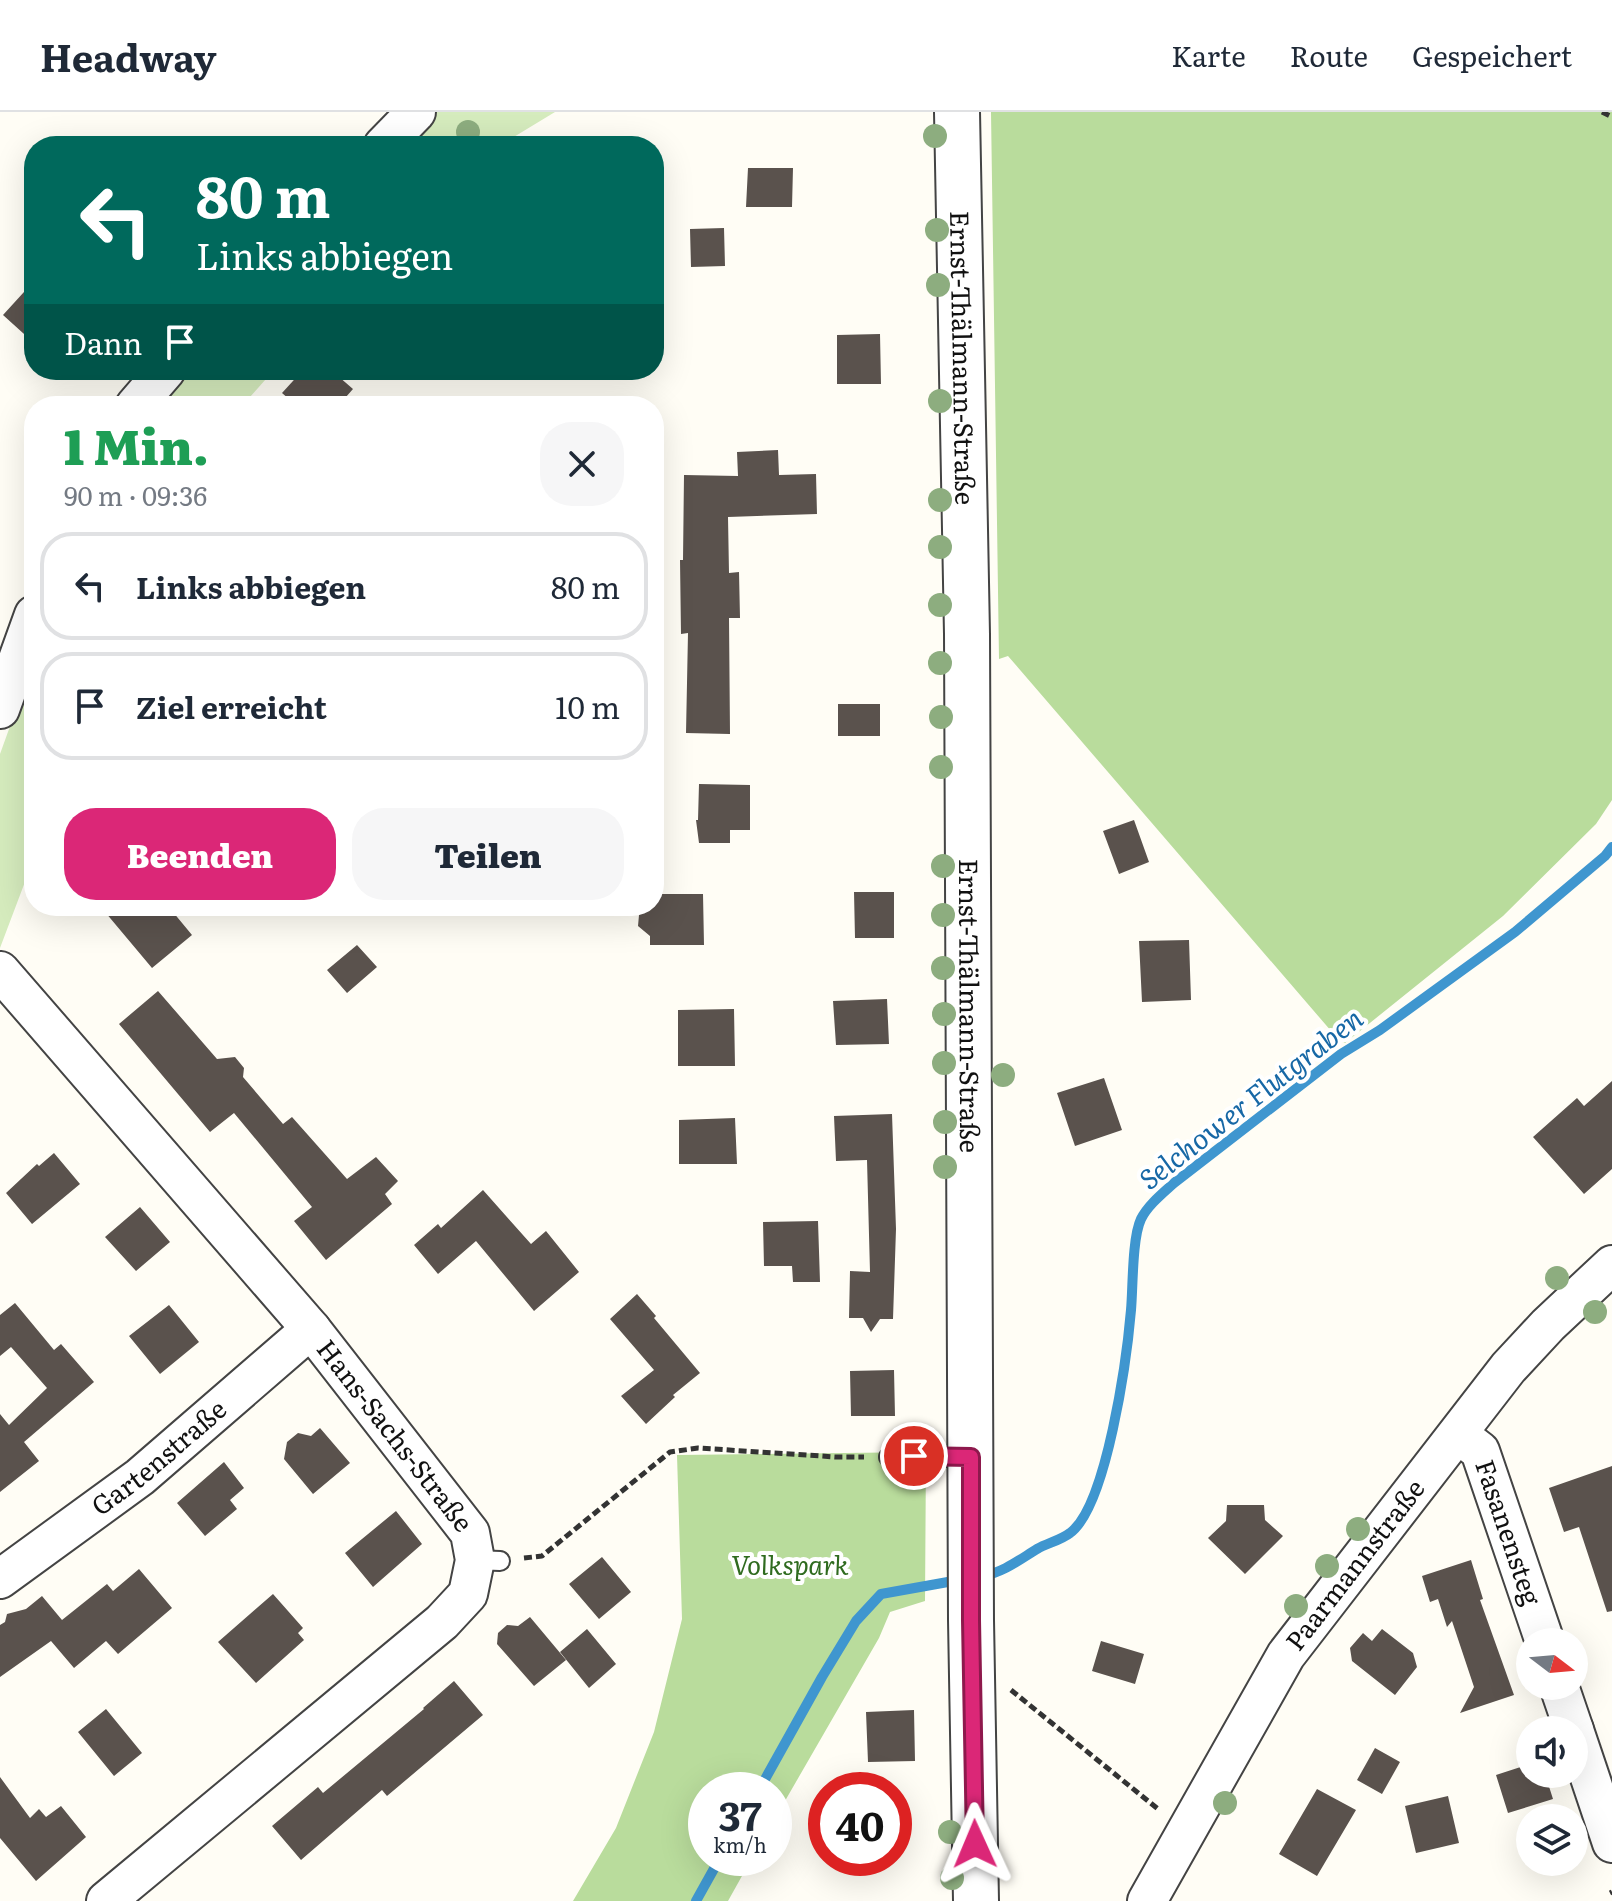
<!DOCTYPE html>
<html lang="de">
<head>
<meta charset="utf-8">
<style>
	:root { --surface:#fff; --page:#f6f6f7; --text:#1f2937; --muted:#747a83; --line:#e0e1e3; --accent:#db2777 }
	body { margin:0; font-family:Literata,serif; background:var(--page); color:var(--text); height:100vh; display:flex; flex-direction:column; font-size:30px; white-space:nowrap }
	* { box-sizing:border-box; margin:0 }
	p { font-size:26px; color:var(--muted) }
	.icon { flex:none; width:44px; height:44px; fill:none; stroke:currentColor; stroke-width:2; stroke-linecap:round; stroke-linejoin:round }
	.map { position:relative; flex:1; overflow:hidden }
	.drawer { position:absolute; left:24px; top:284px; width:640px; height:520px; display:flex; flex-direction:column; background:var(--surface); border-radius:32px; box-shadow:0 8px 32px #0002 }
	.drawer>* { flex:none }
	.banner { position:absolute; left:24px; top:24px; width:640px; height:244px; border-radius:32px; box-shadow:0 8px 32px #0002; background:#00695c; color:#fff; overflow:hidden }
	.needle { width:52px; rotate:106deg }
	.tools { position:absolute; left:1516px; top:1516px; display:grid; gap:16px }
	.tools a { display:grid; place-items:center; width:72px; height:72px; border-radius:50%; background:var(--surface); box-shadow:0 8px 32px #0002; font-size:40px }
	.speed { position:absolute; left:688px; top:1660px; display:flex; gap:16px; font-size:40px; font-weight:700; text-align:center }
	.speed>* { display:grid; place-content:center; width:104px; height:104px; border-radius:50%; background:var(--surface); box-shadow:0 8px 32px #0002; line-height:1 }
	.speed small { font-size:20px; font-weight:400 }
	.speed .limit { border:12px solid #d22; background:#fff; color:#111 }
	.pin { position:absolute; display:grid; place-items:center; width:68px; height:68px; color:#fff; margin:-34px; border:4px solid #fff; border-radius:50%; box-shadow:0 2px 8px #0007 }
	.me { position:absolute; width:88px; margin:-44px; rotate:359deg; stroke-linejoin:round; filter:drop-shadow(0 0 6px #0008) }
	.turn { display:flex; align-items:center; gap:28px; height:168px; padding:0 40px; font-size:36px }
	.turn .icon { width:104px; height:104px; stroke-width:2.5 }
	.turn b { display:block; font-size:56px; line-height:68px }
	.then { display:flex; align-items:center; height:76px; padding:0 40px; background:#0003; gap:16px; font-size:30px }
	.round { display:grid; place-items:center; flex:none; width:84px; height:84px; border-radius:32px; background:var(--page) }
	.headline { display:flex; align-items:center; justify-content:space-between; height:136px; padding:0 40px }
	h1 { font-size:48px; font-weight:800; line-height:60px; color:#1e9e55 }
	.action { display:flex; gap:16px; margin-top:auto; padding:16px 40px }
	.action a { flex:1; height:92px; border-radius:32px; background:var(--accent); color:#fff; font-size:32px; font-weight:800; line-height:92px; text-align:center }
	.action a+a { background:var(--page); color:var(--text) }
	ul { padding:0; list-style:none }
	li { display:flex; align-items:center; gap:24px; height:108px; margin:0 16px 12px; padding:0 24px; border:4px solid var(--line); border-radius:32px }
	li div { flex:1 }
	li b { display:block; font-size:30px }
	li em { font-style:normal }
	header { display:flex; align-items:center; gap:48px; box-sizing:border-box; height:112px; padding:0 40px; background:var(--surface); border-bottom:2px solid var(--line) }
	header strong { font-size:38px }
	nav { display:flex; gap:44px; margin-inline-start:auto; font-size:28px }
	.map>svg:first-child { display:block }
	.green { fill:#d5ebbd }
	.forest { fill:#b9dc9c }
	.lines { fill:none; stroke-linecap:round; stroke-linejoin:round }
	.stream { stroke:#3f96cf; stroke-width:10 }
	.building { fill:#5a524d }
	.service-casing { stroke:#444; stroke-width:22 }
	.minor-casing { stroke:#444; stroke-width:42 }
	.tertiary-casing { stroke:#444; stroke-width:48 }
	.path { stroke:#333; stroke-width:5; stroke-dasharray:8 4; stroke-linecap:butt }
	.service { stroke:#fff; stroke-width:18 }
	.minor { stroke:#fff; stroke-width:38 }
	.tertiary { stroke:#fff; stroke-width:44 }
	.tree { fill:#8dad7f }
	.route-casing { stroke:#8e194d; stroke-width:20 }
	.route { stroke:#db2777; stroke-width:14 }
	.labels { text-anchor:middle; stroke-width:8; stroke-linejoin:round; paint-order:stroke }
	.street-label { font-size:26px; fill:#111; stroke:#fff }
	.park-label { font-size:26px; font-style:italic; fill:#2f6b1f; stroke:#fff }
	.water-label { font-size:28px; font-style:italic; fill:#1768a6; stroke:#fff }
</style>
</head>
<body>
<header>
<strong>Headway</strong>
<nav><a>Karte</a><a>Route</a><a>Gespeichert</a></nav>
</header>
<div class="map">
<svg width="1612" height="1789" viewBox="0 0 1612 1789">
	<rect width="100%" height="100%" fill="#fffdf5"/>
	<path class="green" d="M436,0H555L499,34H403Z
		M187,258H274L242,294H155Z
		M34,548V746L0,836V642Z"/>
	<path class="forest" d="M991,0H1612V688L1596,712L1503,804L1345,931L1338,927L1008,544L999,547Z
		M926,1340L925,1489L890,1500L879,1526L774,1708V1678H706V1746H752L728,1789H573L616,1716L654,1620L682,1507L677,1343Z"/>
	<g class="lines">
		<path class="stream" d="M983,1464C1004,1460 1019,1448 1037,1437C1048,1431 1061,1428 1070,1421C1107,1394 1127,1245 1131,1198C1133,1176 1132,1126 1141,1107C1148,1093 1163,1081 1174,1071L1341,942L1380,918L1515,820L1605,744L1612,735
			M759,1678L822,1565L856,1509L881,1482L959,1468
			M696,1789L720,1746"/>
	</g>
	<path class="building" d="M748,56H793L792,95H746Z
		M724,116L725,154L691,155L690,117Z
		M34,169V231L3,203Z
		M880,222L881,272H837V223Z
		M303,258H331L353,277L338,294H297L282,281Z
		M778,338L779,363L816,362L817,402L728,405L729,461L739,460L740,506H729L730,622L686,621L688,521L681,522L680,448H683L684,363L738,364L737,340Z
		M838,592H880V624H838Z
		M699,672L750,673V718H730V731H699L696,708H698Z
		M1134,708L1149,750L1119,762L1103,719Z
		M854,780H894V826H855Z
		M654,782H703L704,833H650V824L638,814L639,803L644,794H654Z
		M100,794H168L192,823L152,856Z
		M1189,828L1191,888L1142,890L1139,829Z
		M357,833L377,855L347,881L327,858Z
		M158,879L217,947L235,945L244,956L243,965L283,1012L292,1005L347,1067L376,1045L398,1069L385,1082L392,1092L326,1148L294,1109L312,1095L234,1001L210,1020L119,912Z
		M887,887L889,932L836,933L833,889Z
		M734,897L735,954H678V898Z
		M1104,966L1122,1018L1075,1034L1057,981Z
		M1612,969V1057L1584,1082L1533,1025L1577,986L1584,994Z
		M892,1002L896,1117L893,1207H880L871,1220L863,1206H849L850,1159L870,1160L867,1048L836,1049L834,1004Z
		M735,1006L737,1052H679V1008Z
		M54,1041L80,1072L32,1112L6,1081L37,1052L39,1054Z
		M483,1078L531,1132L546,1119L579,1160L534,1199L476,1129L438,1162L414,1133L438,1112L441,1116Z
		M140,1095L170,1130L136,1159L105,1125Z
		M818,1109L820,1170H793L792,1154H764L763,1110Z
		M637,1182L656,1204L654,1206L700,1261L673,1283L675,1285L646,1312L621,1284L654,1258L610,1207Z
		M15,1191L54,1238L61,1232L94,1270L24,1330L39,1349L0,1380V1302L9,1313L47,1276L11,1235L0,1244V1203Z
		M169,1193L199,1230L160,1262L129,1224Z
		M894,1258L895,1304H851L850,1259Z
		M320,1316L350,1351L313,1382L284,1347L287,1330L298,1321L311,1324Z
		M224,1350L244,1376L230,1388L237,1397L205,1424L177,1391Z
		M1612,1354V1499L1607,1500L1579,1415L1564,1420L1549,1376Z
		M1227,1393H1264L1265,1408L1283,1424L1245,1462L1208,1426L1226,1409Z
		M396,1399L422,1432L373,1475L345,1441Z
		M602,1445L631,1480L599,1507L569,1472Z
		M1471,1448L1483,1487L1480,1488L1514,1583L1460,1601L1474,1575L1452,1509L1447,1515L1438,1487L1430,1490L1422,1464Z
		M139,1457L172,1496L118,1542L106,1529L74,1556L51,1529L0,1565V1513L5,1510L7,1502L26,1497L42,1484L62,1508L107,1472L113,1479Z
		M273,1482L303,1516L298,1521L304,1528L256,1571L218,1530Z
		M530,1505L566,1548L534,1574L497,1532L498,1521L507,1513L518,1514Z
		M587,1517L616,1552L589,1576L560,1540Z
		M1382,1517L1413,1541L1417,1555L1395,1583L1352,1549L1350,1536L1363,1521L1372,1529Z
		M1101,1529L1144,1542L1135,1572L1092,1559Z
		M454,1569L483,1603L387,1684L382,1678L301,1748L272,1714L318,1675L323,1681L424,1597L423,1596Z
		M106,1597L142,1641L114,1664L78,1620Z
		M914,1598L915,1649L868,1650L866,1600Z
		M1375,1636L1400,1650L1382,1682L1357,1668Z
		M1530,1652V1662H1545L1553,1687L1508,1701L1496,1663Z
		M0,1665L30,1706L39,1697L46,1705L61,1694L86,1725L36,1769L0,1726Z
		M1317,1677L1356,1698L1317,1764L1279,1742Z
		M1448,1684L1459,1731L1416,1741L1405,1694Z"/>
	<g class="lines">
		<defs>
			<path id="service" d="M889,1345H970
				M475,1448L500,1449"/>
			<g id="minor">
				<path d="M383,34L416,0"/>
				<path d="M135,294L166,258"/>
				<path d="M0,597L34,503"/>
				<path id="s1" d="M0,859L311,1217L470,1421L475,1448L468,1482L442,1510L106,1789"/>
				<path id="s2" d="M1458,1322L1480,1339L1545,1530"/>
				<path id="s3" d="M0,1467L140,1365L311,1217"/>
				<path d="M1559,1574L1574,1618"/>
				<path d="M1574,1618L1612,1731"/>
				<path id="s4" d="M1147,1789L1286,1543L1508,1256L1548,1213L1612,1153"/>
			</g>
			<g id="tertiary">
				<path id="s5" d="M957,0L967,522L971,1508L976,1789"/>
			</g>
		</defs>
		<use href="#service" class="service-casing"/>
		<use href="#minor" class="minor-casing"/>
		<use href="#tertiary" class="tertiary-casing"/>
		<path class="path" d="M1602,0L1612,5
			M524,1446L542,1444L670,1340L698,1336L836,1345H864
			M1011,1578L1158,1697
			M1610,1781L1612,1780"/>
		<use href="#service" class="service"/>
		<use href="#minor" class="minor"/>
		<use href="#tertiary" class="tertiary"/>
	</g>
	<g class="tree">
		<circle cx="468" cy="20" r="12"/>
		<circle cx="935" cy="24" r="12"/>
		<circle cx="937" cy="118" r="12"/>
		<circle cx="938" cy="173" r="12"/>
		<circle cx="940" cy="289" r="12"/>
		<circle cx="940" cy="388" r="12"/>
		<circle cx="940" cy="435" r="12"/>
		<circle cx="940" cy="493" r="12"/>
		<circle cx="940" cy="551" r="12"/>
		<circle cx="941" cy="605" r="12"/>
		<circle cx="941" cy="655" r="12"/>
		<circle cx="943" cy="754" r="12"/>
		<circle cx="943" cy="803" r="12"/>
		<circle cx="943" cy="856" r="12"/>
		<circle cx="944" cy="902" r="12"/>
		<circle cx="944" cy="951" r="12"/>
		<circle cx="1003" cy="963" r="12"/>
		<circle cx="945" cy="1010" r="12"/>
		<circle cx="945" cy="1055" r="12"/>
		<circle cx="1557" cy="1166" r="12"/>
		<circle cx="1595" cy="1200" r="12"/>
		<circle cx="1358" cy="1417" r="12"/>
		<circle cx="1327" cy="1454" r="12"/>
		<circle cx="1296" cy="1494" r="12"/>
		<circle cx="1225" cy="1691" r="12"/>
		<circle cx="950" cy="1720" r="12"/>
		<circle cx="952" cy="1766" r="12"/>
	</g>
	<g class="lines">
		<defs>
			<path id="route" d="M914,1344L971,1345V1508L975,1732"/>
		</defs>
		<use href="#route" class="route-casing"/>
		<use href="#route" class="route"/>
	</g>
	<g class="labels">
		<g class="street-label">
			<text dy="9" stroke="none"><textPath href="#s5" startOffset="246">Ernst-Thälmann-Straße</textPath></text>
			<text dy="9" stroke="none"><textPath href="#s5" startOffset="894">Ernst-Thälmann-Straße</textPath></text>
			<text dy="9" stroke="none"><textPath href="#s1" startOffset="610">Hans-Sachs-Straße</textPath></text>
			<text dy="9" stroke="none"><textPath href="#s3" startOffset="200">Gartenstraße</textPath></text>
			<text dy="9" stroke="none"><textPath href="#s2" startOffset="114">Fasanensteg</textPath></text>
			<text dy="9" stroke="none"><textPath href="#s4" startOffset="396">Paarmannstraße</textPath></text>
		</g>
		<g class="park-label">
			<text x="790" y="1463">Volkspark</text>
		</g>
		<g class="water-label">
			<text transform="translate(1251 987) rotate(-38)" y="10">Selchower Flutgraben</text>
		</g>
	</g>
</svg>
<div class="tools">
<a><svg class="needle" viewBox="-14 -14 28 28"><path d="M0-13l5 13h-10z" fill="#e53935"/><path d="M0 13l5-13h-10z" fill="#747a83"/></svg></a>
<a><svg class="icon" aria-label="sound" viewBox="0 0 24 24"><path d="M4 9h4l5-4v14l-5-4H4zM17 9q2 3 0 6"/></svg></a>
<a><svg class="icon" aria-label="layers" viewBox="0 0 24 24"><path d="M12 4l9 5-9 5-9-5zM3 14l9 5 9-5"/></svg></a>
</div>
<div class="speed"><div>37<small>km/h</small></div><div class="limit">40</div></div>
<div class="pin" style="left:914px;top:1344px;background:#d93025"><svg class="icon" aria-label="arrive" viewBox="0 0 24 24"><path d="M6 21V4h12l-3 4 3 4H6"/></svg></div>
<svg class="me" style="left:975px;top:1732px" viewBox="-20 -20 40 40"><path d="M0-17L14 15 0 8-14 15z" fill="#db2777" stroke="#fff" stroke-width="4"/></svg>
<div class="banner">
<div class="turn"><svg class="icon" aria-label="left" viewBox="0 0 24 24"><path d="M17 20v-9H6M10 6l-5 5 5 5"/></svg><div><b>80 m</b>Links abbiegen</div></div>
<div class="then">Dann<svg class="icon" aria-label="arrive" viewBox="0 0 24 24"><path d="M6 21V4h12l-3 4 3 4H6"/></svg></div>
</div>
<section class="drawer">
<div class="headline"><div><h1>1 Min.</h1><p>90 m · 09:36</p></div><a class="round"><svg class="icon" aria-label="close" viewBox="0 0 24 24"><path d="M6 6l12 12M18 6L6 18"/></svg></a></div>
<ul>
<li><svg class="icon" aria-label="left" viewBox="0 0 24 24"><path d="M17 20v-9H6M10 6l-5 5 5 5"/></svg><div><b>Links abbiegen</b></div><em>80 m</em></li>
<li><svg class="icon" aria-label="arrive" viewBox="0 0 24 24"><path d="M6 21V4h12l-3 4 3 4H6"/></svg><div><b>Ziel erreicht</b></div><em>10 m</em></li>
</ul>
<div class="action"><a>Beenden</a><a>Teilen</a></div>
</section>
</div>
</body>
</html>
